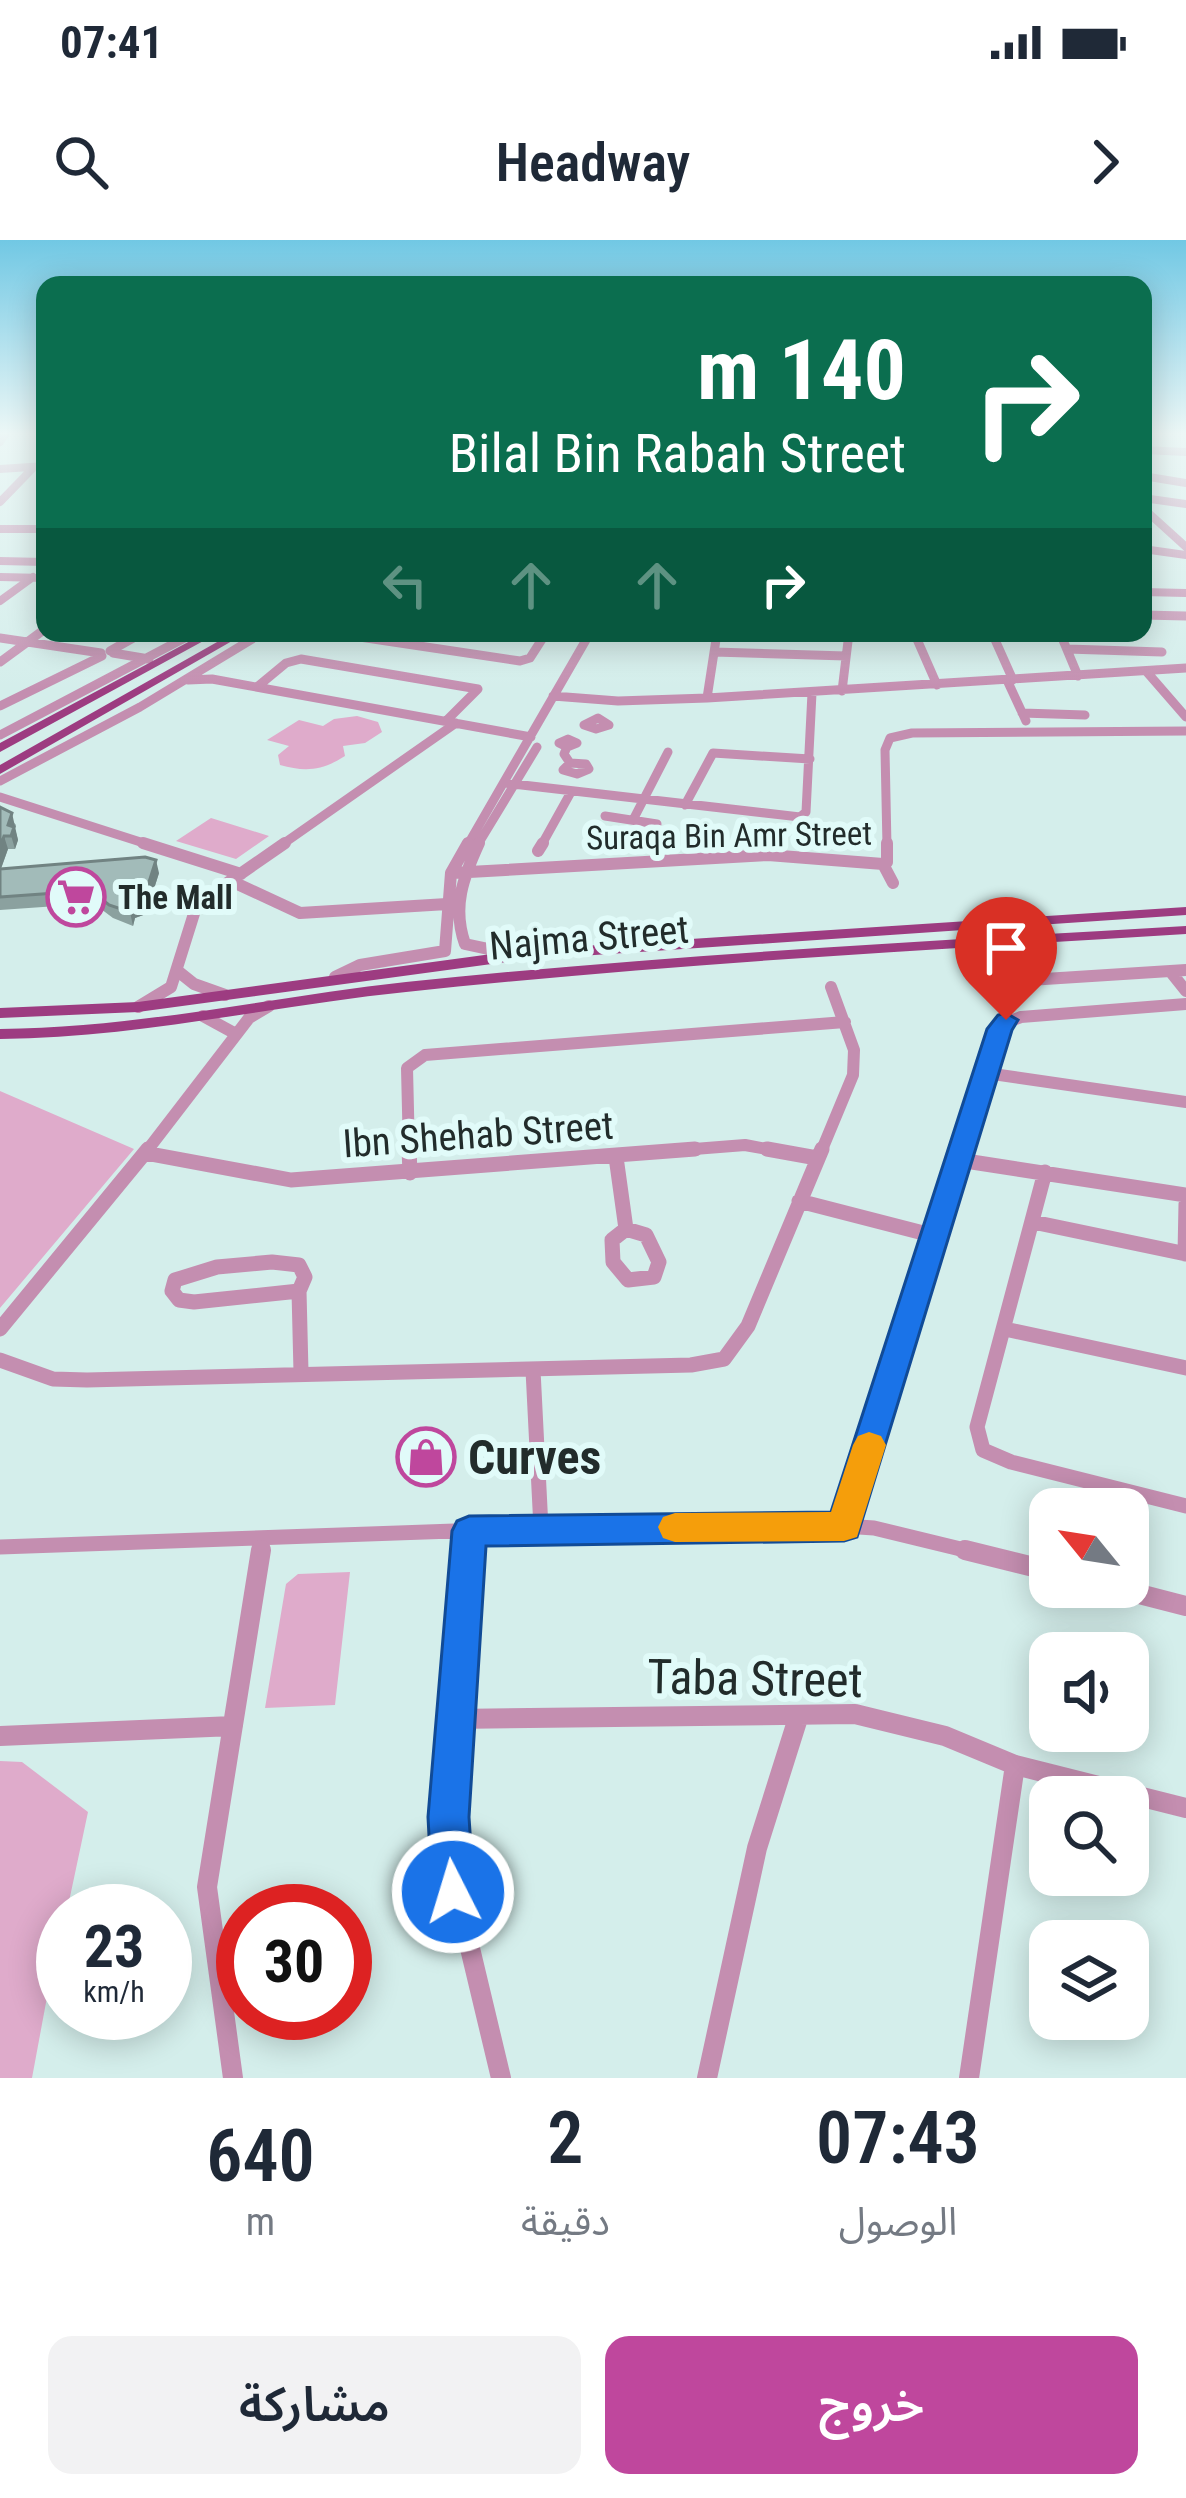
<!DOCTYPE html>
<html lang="ar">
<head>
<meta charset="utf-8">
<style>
	:root { --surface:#fff; --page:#f2f2f3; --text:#1f2937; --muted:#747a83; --accent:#bf479d }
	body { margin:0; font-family:"Roboto Condensed","Noto Sans Arabic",sans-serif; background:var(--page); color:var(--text); direction:rtl; height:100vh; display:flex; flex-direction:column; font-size:45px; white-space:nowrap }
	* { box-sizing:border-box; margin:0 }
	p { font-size:39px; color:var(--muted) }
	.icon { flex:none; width:66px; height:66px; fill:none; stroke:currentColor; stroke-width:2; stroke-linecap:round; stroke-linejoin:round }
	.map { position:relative; height:1838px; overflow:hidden; direction:ltr }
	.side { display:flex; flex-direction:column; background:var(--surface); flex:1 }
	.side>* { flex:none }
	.hud { position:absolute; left:36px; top:36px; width:1116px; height:366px; border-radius:24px; box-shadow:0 6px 30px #0003; direction:rtl; background:#0b6e4f; color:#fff; overflow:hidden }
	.needle { width:78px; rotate:300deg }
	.fabs { position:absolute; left:1029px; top:1248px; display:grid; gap:24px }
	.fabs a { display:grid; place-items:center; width:120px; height:120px; border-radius:24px; background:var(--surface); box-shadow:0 6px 30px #0003; font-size:60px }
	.speed { position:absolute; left:36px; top:1644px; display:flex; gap:24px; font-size:60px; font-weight:700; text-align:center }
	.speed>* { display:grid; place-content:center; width:156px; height:156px; border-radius:50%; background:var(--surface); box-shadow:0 6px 30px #0003; line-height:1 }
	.speed small { font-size:30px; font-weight:400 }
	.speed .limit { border:18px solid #d22; background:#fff; color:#111 }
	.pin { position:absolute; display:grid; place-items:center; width:102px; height:102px; color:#fff; margin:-123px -51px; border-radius:50% 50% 50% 0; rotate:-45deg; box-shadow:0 0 12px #0007 }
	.pin .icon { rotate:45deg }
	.me { position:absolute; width:132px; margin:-66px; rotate:355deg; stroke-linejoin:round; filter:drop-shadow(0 0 9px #0008) }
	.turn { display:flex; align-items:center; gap:42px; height:252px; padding:0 48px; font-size:54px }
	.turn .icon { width:156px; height:156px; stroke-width:2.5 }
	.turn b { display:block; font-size:84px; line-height:102px }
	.lanes { display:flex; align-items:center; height:114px; padding:0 48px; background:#0003; justify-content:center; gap:60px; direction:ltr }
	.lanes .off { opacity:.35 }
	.eta { display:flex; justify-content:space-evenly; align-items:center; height:204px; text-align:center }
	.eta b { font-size:72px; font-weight:600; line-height:84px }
	.cta { display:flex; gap:24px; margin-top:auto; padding:24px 48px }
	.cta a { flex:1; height:138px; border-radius:24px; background:var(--accent); color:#fff; font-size:48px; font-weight:600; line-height:138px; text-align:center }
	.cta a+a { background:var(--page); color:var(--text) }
	.status { display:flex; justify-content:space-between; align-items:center; height:84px; padding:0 60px; background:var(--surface); direction:ltr }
	.status svg { height:33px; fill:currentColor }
	header { display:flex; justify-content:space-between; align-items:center; height:156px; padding:0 48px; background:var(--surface); font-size:54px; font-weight:600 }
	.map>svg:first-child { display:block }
	.green { fill:#dfabcb }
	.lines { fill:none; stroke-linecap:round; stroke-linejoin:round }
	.minor-far4 { stroke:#c48eb0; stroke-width:8 }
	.minor-far3 { stroke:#c48eb0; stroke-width:9 }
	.minor-far2 { stroke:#c48eb0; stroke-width:12 }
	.minor-far1 { stroke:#c48eb0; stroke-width:15 }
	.minor { stroke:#c48eb0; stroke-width:20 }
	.major { fill:#9d3c81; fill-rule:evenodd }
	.wall { fill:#8ba19f }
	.shaded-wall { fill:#718382 }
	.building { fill:#a2bbb9; stroke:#718382; stroke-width:3 }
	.route { fill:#1a73e8; stroke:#114b97; stroke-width:3 }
	.slow { fill:#f59e0b }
	.labels { text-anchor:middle; stroke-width:12; stroke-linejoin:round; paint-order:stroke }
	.far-street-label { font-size:33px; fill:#222c2b; stroke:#e1fbf9 }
	.far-poi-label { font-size:33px; font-weight:bold; fill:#222c2b; stroke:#e1fbf9; text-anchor:start }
	.street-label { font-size:39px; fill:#222c2b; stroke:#e1fbf9 }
	.near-poi-label { font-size:48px; font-weight:bold; fill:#222c2b; stroke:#e1fbf9; text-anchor:start }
	.near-street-label { font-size:48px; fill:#222c2b; stroke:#e1fbf9 }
</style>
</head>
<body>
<div class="status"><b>07:41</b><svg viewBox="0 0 49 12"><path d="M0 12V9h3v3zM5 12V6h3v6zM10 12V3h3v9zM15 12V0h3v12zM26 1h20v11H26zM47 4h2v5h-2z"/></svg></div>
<header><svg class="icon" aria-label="forward" viewBox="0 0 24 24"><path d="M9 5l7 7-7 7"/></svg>Headway<svg class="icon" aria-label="search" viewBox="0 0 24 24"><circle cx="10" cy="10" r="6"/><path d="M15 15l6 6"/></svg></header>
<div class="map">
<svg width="1186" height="1838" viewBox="0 0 1186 1838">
	<rect width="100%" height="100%" fill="#d4eeeb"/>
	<path class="green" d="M357,476L378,482L382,492L365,503L343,506L345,516C322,531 305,532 280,525L278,515L289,506L267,500L299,480L323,486L334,479Z
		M211,578L269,596L236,619L176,601Z
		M0,851L134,909L0,1068Z
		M350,1332L335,1465L265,1468L286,1344L298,1334Z
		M0,1521L22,1522L88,1572L67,1671H63L32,1838H0Z"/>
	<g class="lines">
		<path class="minor-far4" d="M0,202L6,193
			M1143,210L1186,212
			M0,229L45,226
			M1143,236L1186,243
			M1143,258L1186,264
			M0,262L34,227
			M1143,268L1186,307
			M0,289H45
			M1143,309L1186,315
			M0,321L45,322
			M0,337L45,338
			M1143,352L1186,353
			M0,361L33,337"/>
		<path class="minor-far3" d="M1143,375L1186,376
			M333,393L520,421L530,418L546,393
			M871,393L916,397L937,445
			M992,393L1013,440
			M1060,393L1078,436
			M0,398L101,413
			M1067,409L1162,412
			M110,411L142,393
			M714,412L846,416
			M113,413L149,419
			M0,422L45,389
			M1146,431L1186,477
			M188,440L212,439L531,497
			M1007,440L1026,481
			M257,447L286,423L301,419L478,449L446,481
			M842,451L849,393
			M553,456L618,461L707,458L1186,428
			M707,458L717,393
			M0,466L102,416
			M1022,473L1085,475
			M598,478L609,485L596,489L584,485Z
			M0,495L194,393
			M568,499L577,503L567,507L559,503Z
			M567,507L564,514L570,523
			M570,523L586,524L589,529L577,534L563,530Z
			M0,541L140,467L262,393
			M505,543L800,577L806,572L812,453
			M0,557L153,606
			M685,565L713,513L810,519
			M605,576L657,584
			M633,580L668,512
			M280,606L456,483
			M467,606L590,393
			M477,606L537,507
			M541,606L571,552
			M887,606L885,510L890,498L912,493L1186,491"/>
		<path class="minor-far2" d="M143,603L241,634
			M479,603C463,638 452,667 465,704L516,715
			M538,611L543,603
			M883,624L893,643
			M451,633L768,615L883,624L887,622V603
			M231,641L300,673L447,664
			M1170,731L1186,751
			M179,732L194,744L225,755
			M335,737L360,725L445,711L451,633L468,603
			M1029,740L1186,730
			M138,767L171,747L197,664L285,603
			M203,776L236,794
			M986,833L1186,862
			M146,912L249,778L269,766
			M409,912L407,828L425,815L845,782
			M656,912L745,905L783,912
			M821,912L853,835L854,810L831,747
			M962,912L1002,784L1021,777L1186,764"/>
		<path class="minor-far1" d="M409,909L410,933
			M767,909L817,918
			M145,913L291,940L695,909
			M616,917L626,989
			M959,920L1186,955
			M1045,932L977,1187L983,1210L1011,1222L1186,1266
			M799,961L935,996
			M1033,982L1186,1014
			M626,989L646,995L659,1022L654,1037L628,1040L613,1022L612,1000Z
			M1185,1014L1186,964
			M272,1022L299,1025L305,1037L299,1051L194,1062L179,1060L172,1051L175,1040L217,1027Z
			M299,1051L301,1132
			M0,1089L148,909
			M1005,1089L1186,1128
			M0,1120L53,1139L87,1140L691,1125L724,1119L748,1086L822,909
			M533,1130L541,1288
			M844,1286L963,909
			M0,1307L541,1288L844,1286L874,1288L977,1313
			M261,1313L263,1299
			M467,1313L469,1291"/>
		<path class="minor" d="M468,1310L447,1612L501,1838
			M965,1310L1050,1331
			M1112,1347L1186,1366
			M453,1479L855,1474L945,1496L1015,1525L1186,1568
			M0,1496L233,1486
			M233,1838L207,1647L261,1310
			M707,1838L757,1608L799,1475
			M969,1838L1015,1525"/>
		<path class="major" d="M205,393H218L0,512V503Z
			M233,393H246L0,534V525Z
			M1186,667V675L521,720L138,772L0,778V768L138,762L521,710Z
			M1186,686V694C926,710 665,724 406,752C270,766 137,798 0,799V789C137,788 270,757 406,742C665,715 926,701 1186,686Z"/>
	</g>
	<path class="wall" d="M0,567L16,585L15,589L18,600L15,609H8L1,629L159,633L146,674L135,678L133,686L113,678L101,669L100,663L0,670Z
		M436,1192L438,1207L435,1227H414L412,1213Z"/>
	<path class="shaded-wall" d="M12,573L18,600L15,609L8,585Z
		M4,596L8,609L0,631V608Z
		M156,620L159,633L146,674L135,678L133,686L130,672L132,665Z
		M436,1192L438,1207L435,1227L434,1213Z"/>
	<path class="building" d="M0,567L12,573L8,585L14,587L11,596H4L0,608Z
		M145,617L156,620L143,661L132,665L130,672L109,665L98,656L99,650L0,657V629Z
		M414,1192H436L434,1213H412Z"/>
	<linearGradient id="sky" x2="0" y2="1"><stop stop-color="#71c8e4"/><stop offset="0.43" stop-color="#ecf7f6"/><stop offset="1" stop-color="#ecf7f6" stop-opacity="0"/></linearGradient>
	<rect width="1186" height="450" fill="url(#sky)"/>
	<path class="route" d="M1006,773L1018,780L1012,790L857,1297L844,1301L486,1306L469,1577L474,1652L468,1668L453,1674L438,1668L432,1652L428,1577L452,1291L457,1281L469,1276L831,1272L987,789L998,775Z"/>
	<path class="slow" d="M869,1192L881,1196L886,1205L857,1297L844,1301L675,1302L663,1298L658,1287L663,1277L675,1273L831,1272L853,1205L858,1196Z"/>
	<defs>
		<symbol id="supermarket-ring" viewBox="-11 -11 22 22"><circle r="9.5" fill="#e1fbf9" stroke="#bf479d" stroke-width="1.5"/><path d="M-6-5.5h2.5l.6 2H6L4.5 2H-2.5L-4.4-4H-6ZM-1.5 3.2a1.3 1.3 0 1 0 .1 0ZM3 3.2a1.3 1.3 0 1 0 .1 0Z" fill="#bf479d"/></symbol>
		<symbol id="shop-ring" viewBox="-11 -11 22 22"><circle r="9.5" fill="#e1fbf9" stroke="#bf479d" stroke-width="1.5"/><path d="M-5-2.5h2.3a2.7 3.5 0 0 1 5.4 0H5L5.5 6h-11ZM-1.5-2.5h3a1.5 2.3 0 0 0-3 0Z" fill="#bf479d"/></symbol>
	</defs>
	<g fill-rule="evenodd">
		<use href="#supermarket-ring" x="43" y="624" width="66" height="66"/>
		<use href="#shop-ring" x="393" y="1184" width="66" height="66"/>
	</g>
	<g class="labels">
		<g class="far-street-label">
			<text transform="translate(729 595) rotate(-1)" y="12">Suraqa Bin Amr Street</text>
		</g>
		<g class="far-poi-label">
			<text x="118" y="669">The Mall</text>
		</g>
		<g class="street-label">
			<text transform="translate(589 697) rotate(-5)" y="14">Najma Street</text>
			<text transform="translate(478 894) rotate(-4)" y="14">Ibn Shehab Street</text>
		</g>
		<g class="near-poi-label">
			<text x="468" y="1234">Curves</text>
		</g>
		<g class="near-street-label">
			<text transform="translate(755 1438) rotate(1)" y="17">Taba Street</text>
		</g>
	</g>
</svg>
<div class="fabs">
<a><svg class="needle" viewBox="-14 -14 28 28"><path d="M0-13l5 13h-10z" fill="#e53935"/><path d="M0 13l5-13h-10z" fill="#747a83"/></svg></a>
<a><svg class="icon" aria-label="sound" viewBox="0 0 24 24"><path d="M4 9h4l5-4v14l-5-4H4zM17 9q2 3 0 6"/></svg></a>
<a><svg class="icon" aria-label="search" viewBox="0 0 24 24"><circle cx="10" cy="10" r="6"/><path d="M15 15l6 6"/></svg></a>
<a><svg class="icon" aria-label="layers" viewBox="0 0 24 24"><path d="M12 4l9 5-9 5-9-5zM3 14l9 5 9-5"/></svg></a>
</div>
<div class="speed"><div>23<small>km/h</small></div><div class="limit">30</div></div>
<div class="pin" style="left:1006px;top:780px;background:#d93025"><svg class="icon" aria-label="arrive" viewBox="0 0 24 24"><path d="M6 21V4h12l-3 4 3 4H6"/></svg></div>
<svg class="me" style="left:453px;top:1652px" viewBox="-20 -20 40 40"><circle r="17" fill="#1a73e8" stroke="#fff" stroke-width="3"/><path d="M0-11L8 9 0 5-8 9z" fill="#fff"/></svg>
<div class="hud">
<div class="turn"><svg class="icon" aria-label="right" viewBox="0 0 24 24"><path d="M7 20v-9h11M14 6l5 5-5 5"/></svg><div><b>140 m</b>Bilal Bin Rabah Street</div></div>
<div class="lanes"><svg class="icon off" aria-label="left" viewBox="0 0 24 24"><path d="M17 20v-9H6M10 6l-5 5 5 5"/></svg><svg class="icon off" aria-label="ahead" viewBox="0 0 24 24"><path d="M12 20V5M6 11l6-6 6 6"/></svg><svg class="icon off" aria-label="ahead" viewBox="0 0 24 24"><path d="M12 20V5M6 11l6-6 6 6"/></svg><svg class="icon" aria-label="right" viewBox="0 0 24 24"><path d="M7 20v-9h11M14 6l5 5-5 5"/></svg></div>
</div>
</div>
<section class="side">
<div class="eta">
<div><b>07:43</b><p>الوصول</p></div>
<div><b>2</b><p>دقيقة</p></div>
<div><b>640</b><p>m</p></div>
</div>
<div class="cta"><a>خروج</a><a>مشاركة</a></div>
</section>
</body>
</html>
